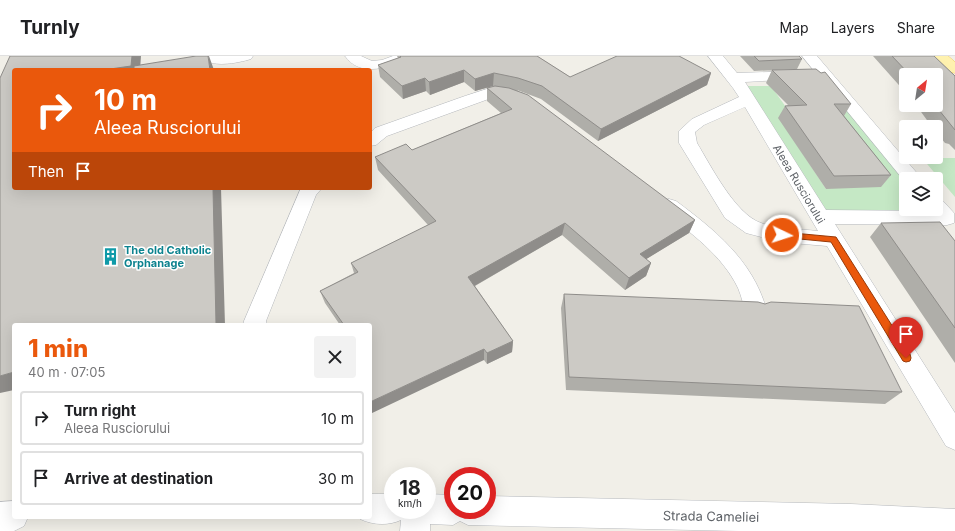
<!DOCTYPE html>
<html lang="en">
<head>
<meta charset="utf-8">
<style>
	:root { --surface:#fff; --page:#f2f2f2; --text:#202124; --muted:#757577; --line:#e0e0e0; --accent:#ea580c }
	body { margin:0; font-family:Inter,sans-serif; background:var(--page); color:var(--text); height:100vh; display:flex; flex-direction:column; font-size:15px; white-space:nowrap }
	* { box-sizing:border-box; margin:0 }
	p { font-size:13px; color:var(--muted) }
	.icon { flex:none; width:22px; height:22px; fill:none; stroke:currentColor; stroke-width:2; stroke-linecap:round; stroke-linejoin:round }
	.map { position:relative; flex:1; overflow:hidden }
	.panel { position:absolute; left:12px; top:267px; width:360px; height:196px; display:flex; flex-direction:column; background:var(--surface); border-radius:4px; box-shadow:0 4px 16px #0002 }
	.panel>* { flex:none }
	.banner { position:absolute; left:12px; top:12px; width:360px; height:122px; border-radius:4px; box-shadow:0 4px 16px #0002; background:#ea580c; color:#fff; overflow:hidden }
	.needle { width:26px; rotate:30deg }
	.controls { position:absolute; left:899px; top:12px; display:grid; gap:8px }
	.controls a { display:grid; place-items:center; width:44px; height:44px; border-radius:4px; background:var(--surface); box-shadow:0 4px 16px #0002; font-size:20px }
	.speed { position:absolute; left:384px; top:411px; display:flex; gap:8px; font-size:20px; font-weight:700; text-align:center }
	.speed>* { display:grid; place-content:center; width:52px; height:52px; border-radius:50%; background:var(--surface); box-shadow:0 4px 16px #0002; line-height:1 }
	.speed small { font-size:10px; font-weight:400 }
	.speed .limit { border:6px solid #d22; background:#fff; color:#111 }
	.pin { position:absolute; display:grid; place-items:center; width:34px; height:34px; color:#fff; margin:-41px -17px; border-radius:50% 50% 50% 0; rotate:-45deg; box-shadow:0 0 4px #0007 }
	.pin .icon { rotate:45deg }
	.me { position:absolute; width:44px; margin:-22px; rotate:94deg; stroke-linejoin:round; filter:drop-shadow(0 0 3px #0008) }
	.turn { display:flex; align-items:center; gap:14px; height:84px; padding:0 16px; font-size:18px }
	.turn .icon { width:52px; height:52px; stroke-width:2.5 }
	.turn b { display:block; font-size:28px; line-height:34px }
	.then { display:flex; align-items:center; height:38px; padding:0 16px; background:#0003; gap:8px; font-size:15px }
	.round { display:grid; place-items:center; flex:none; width:42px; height:42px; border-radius:4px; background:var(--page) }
	.head { display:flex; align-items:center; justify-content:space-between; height:68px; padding:0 16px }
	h1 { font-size:24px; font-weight:800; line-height:30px; color:var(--accent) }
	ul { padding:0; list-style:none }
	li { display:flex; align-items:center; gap:12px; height:54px; margin:0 8px 6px; padding:0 8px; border:2px solid var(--line); border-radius:4px }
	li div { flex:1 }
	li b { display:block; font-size:15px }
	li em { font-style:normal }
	header { display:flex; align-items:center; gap:24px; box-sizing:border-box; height:56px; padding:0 20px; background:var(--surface); border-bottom:1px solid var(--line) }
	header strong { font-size:19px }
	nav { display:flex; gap:22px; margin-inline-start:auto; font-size:14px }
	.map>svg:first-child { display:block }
	.green { fill:#c5e8c5 }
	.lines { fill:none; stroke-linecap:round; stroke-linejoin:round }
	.minor-casing { stroke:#b5b8bc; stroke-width:1 }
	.major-casing { stroke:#f2c960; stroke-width:1 }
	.minor { fill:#fff; fill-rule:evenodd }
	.major { fill:#fff2af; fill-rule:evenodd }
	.wall { fill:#afaea9 }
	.shaded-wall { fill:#8f8d8a }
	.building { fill:#cccac5; stroke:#8f8d8a }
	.route { fill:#ea580c; stroke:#983908 }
	.labels { text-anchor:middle; stroke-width:3; stroke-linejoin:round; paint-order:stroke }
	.street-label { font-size:11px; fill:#5f6368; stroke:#fff }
	.culture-label { font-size:11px; font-weight:bold; fill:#0d838f; stroke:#fff; text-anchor:start }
	.near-street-label { font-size:13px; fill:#5f6368; stroke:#fff }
</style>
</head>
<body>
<header>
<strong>Turnly</strong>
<nav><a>Map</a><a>Layers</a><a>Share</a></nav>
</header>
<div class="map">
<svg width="955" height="475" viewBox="0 0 955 475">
	<rect width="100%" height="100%" fill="#f1efe8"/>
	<path class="green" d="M833,28L906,123V153H936L947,162L820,161L740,30H771L793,61L779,62L826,133L827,61Z
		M922,102H955V141Z"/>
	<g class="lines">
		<defs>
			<path id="minor" d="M200,0H253L251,3C238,7 209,13 200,0Z
				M345,0H361L372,5L382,4L393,0H414L412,3C391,10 361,23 345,0Z
				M708,0H723L737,17L798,15L803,16L805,19L803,22L798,23L745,26L826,154L930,155L928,153H936V143L943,145L954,157V167L947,169L835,168L955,357V394L946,390L827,190L781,186L746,177L725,162L679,87V75L692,63L739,41L733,32ZM745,51L818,175C799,173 779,173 761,167C735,158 711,110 697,87L695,76L704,69Z
				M802,0H817L922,123H906V127Z
				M493,31L523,37L525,40L523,43L517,45L494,41L387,80L376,89L370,90V77L375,72L465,40Z
				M301,132H322L316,139L266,265L267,269H243L244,265Z
				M669,143L676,145C715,174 752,204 766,252L763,258L755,261L747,258C743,250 742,241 738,232C722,199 690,176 662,155L659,150L662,145Z
				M370,438H393V454H427V438L453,439V454H487V440L851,448L955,453V475H739L468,469L460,465L453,469L430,468V475H400L401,464C388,470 373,469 360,463L359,461H370Z
				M14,445V461H28L24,470L14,475H0V446Z"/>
			<path id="major" d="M932,0H948L955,6V17L950,16Z"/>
		</defs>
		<use href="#minor" class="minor-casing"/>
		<use href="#major" class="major-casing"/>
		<use href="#minor" class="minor"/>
		<use href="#major" class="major"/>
	</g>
	<path class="wall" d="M397,0H537L570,21L711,17L707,29L598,85L541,43L517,34L695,164L689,177L646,203L651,207L646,220L625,234L562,179L475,230L513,285L512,296L487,308L484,304L370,269H340L325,247L320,235L354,217L351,207L428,169L378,114L375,101L412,94L501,57L487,45V32L495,30H493L475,35L464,26L430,39L426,35L403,43L380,21L378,9L398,2Z
		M740,0H799L802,3L797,13L754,15Z
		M873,0H934L955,20V94L949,88L945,87L936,76V71H932L916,49H936V19H906V37Z
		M772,14L851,48L844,60L891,119L881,131L826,133L778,62L785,50L788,49L766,27Z
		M881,167L955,185V307L870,181Z
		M564,238L902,336L885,348L566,334L561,252Z"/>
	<path class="shaded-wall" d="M132,0H141L140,14H103Z
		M208,0H209L214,14H210Z
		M464,14V26L430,39L429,26Z
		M494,17L493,30L475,35V23Z
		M711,17L707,29L598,85L601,73Z
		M425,22L426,35L403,43L402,30Z
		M213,132H221L225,269H212Z
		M695,164L689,177L635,210L640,198Z
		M565,167L562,179L469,233L468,221Z
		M651,207L646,220L625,234L629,222Z
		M513,285L512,296L487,308V297Z
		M484,293V304L370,358V346Z
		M14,316V334L0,337V320Z"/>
	<path class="building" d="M10,0H132L131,10L103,14H14V132H213L216,268L212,269H14V316L0,320V22Z
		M196,0H208L210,14H134V10Z
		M400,0H537L570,21L617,0H679L711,17L601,73L542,30L518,22L494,17L475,23L464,14L429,26L425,22L402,30L378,9L401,1Z
		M754,0H799L802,3L759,5Z
		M892,0H934L955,20V74L935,49H936V19H910Z
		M816,13L821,17L825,16L851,48H834L891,119L834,120L785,50L807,49L772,14Z
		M495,30L509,32L528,39L695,164L640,198L651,207L629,222L565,167L468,221L513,285L487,297L484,293L370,346V269H344L320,235L358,216L351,207L436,165L375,101L406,88L412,94L512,53L487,32Z
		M940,166L955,185V272L881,167Z
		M564,238L758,246L765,248L771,246L859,250L902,336L569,321Z"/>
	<path class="route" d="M782,176L836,181L910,298L911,302L910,305L906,306L903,305L831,186L779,181L777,179L779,177Z"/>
	<defs>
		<symbol id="building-bare" viewBox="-9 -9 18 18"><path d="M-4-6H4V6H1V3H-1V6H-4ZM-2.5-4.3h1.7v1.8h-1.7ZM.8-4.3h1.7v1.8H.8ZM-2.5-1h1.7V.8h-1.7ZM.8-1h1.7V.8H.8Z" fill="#0f9aa8" stroke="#fff" stroke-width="2.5" paint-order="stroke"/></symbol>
	</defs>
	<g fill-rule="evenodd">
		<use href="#building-bare" x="98" y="188" width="25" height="25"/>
	</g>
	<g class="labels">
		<g class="street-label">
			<text transform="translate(799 128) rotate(59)" y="4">Aleea Rusciorului</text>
		</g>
		<g class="culture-label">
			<text x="124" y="198">The old Catholic<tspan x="124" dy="13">Orphanage</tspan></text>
		</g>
		<g class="near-street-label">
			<text transform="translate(711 460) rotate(1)" y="5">Strada Cameliei</text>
		</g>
	</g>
</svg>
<div class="controls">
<a><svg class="needle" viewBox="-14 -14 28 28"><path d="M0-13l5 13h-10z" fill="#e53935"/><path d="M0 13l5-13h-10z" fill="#757577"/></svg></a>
<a><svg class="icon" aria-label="sound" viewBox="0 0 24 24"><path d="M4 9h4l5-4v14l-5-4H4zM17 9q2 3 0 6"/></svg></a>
<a><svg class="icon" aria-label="layers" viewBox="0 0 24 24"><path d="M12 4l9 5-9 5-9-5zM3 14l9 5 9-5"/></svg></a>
</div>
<div class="speed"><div>18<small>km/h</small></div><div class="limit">20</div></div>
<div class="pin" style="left:906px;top:302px;background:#d93025"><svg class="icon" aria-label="arrive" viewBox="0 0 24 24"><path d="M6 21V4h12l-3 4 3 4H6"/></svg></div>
<svg class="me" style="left:782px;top:179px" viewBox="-20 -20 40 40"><circle r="17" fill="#ea580c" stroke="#fff" stroke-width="3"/><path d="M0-11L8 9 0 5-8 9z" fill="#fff"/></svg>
<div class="banner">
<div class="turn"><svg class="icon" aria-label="right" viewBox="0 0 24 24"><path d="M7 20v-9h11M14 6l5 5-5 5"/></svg><div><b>10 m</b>Aleea Rusciorului</div></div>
<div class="then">Then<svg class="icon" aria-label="arrive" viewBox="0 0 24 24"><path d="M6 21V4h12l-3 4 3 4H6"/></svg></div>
</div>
<section class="panel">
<div class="head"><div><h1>1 min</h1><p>40 m · 07:05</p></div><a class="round"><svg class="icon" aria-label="close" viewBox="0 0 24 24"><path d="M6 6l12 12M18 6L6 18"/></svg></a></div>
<ul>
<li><svg class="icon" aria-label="right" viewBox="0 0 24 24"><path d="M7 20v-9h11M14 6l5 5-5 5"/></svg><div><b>Turn right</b><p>Aleea Rusciorului</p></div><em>10 m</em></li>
<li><svg class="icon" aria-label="arrive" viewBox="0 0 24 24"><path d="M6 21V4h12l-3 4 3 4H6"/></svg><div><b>Arrive at destination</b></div><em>30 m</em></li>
</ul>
</section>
</div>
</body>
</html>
